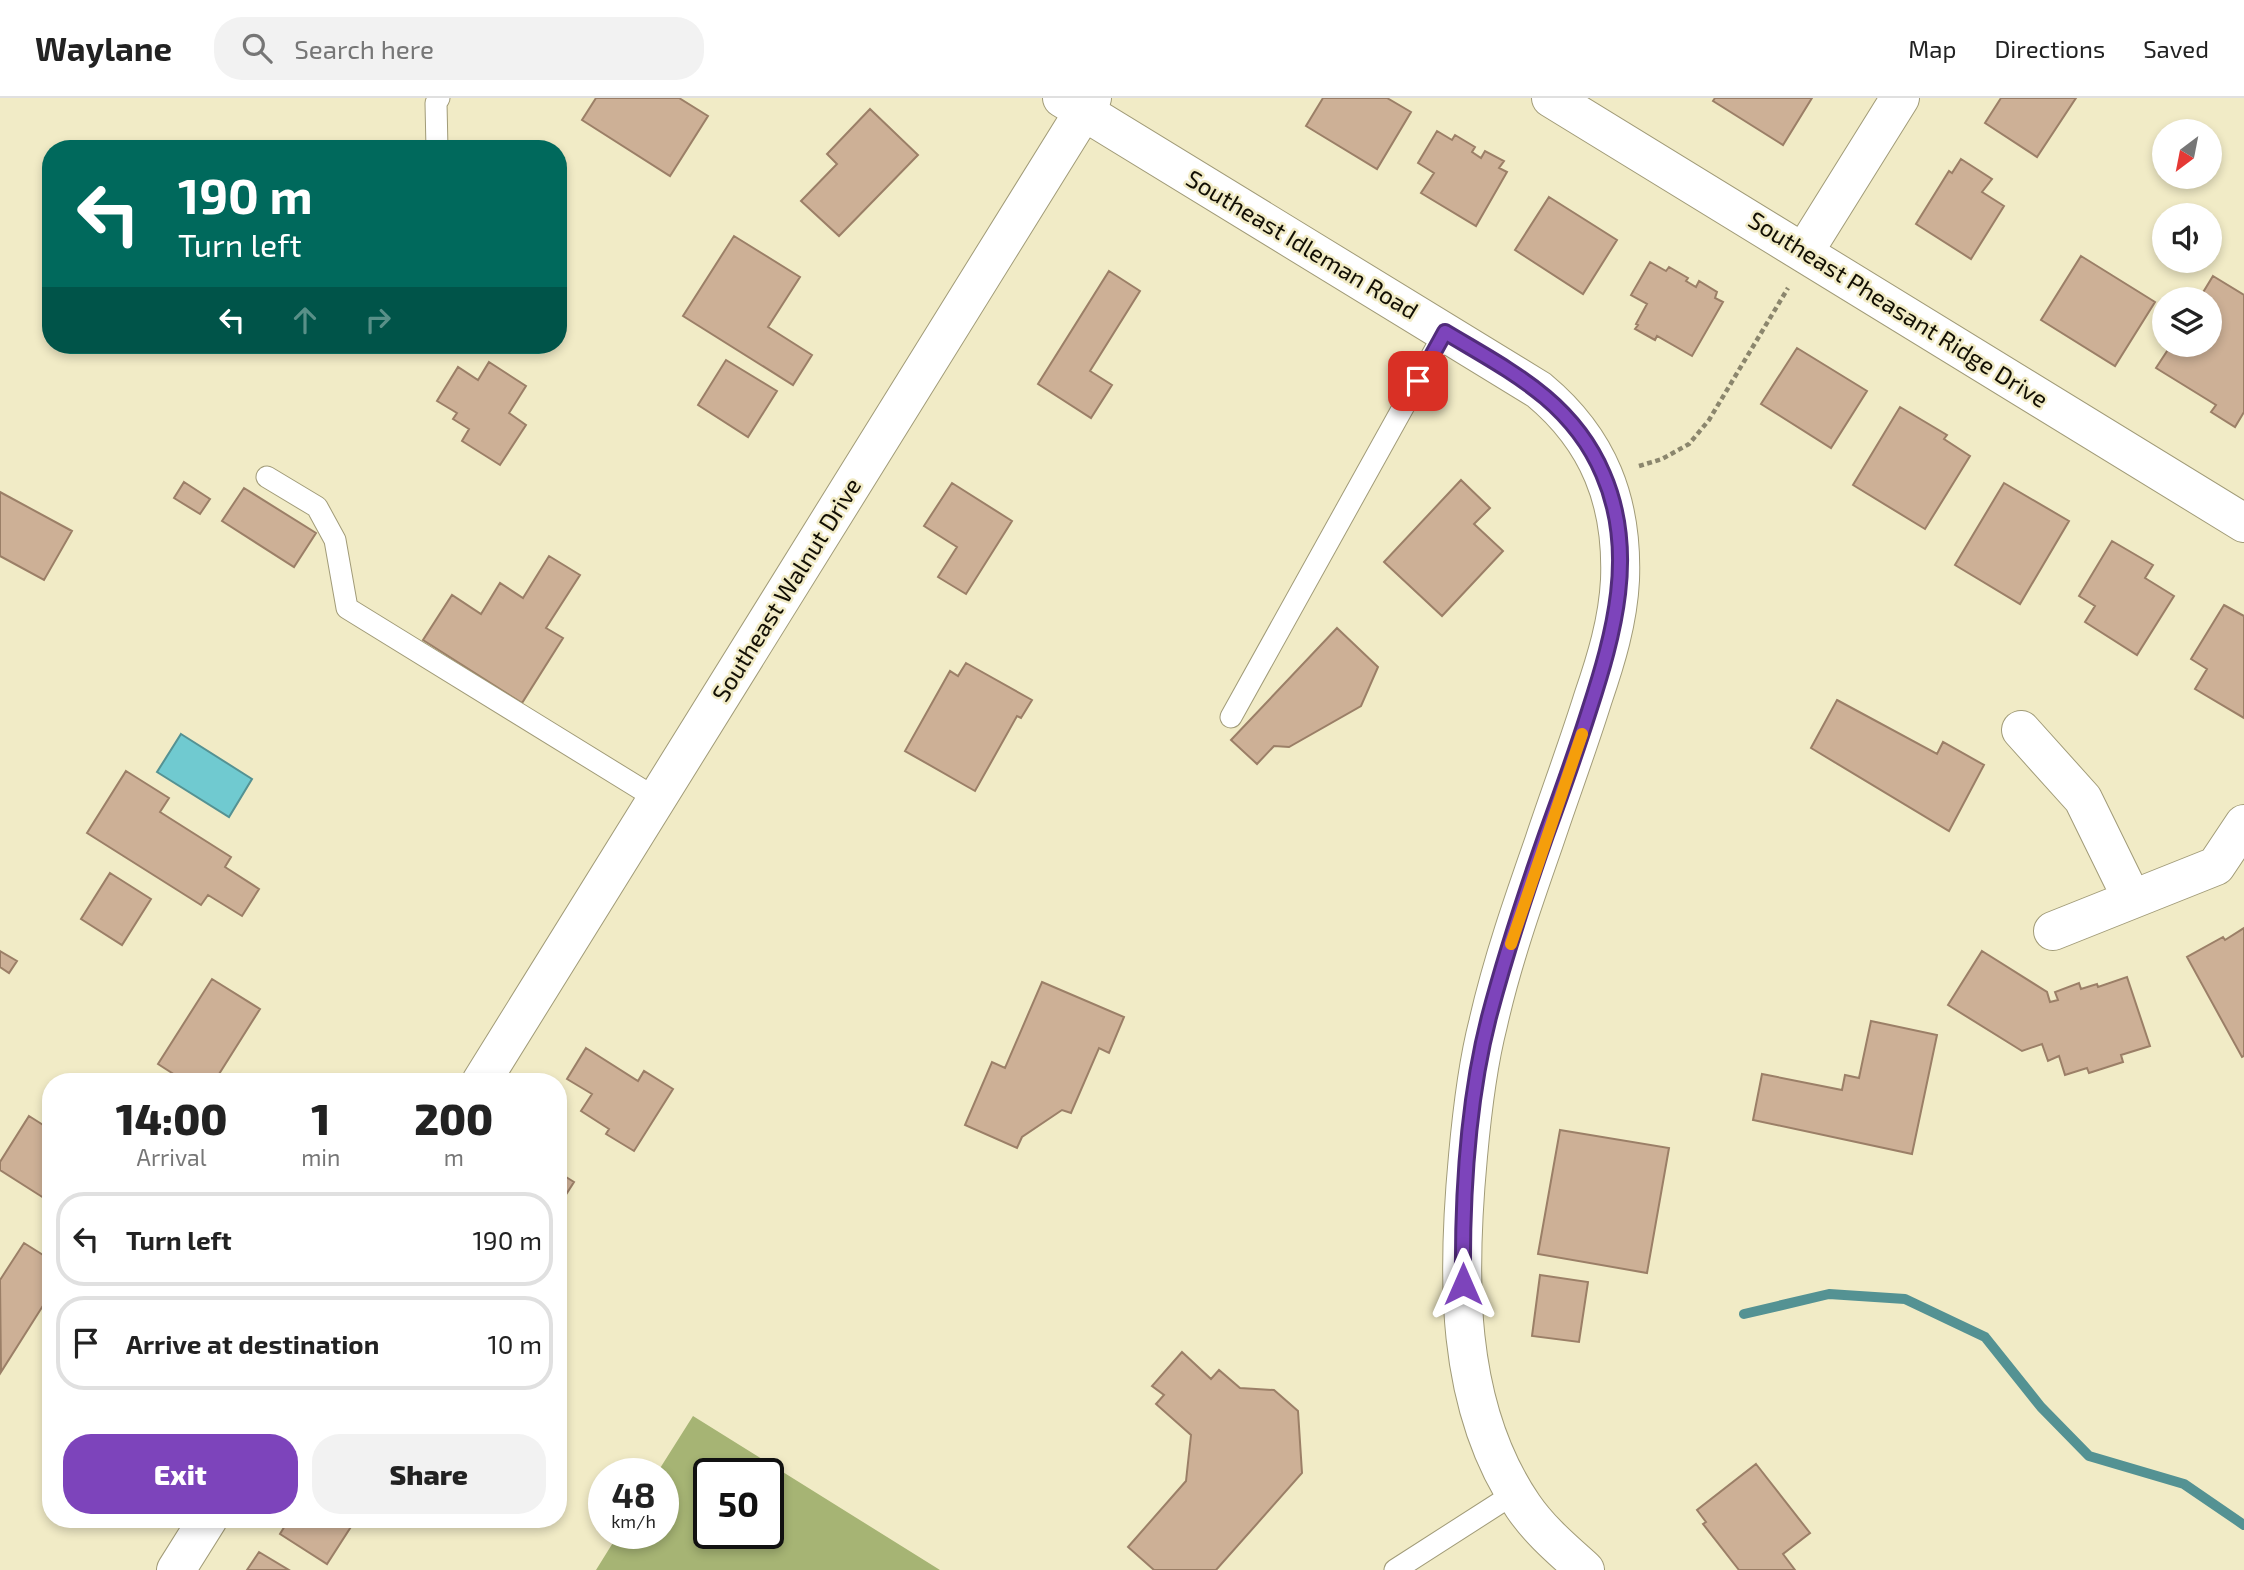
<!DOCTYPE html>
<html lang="en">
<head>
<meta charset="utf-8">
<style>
	:root { --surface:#fff; --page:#f2f2f2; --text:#222; --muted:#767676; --line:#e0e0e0; --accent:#7d44bb }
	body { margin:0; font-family:"Exo 2",sans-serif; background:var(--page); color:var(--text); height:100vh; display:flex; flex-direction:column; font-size:26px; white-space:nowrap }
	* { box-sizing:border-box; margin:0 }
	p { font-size:23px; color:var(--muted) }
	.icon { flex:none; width:38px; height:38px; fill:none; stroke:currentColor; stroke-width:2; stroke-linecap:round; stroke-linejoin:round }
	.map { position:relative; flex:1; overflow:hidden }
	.side { position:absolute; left:42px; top:975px; width:525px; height:455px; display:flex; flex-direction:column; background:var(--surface); border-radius:28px; box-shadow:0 4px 10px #0003 }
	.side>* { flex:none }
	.hud { position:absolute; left:42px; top:42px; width:525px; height:214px; border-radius:28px; box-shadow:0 4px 10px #0003; background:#00695c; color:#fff; overflow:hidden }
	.needle { width:46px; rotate:212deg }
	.tools { position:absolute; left:2152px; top:21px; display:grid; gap:14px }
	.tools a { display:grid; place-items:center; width:70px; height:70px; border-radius:50%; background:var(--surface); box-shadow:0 4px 10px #0003; font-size:35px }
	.speed { position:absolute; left:588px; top:1360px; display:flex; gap:14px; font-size:35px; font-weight:700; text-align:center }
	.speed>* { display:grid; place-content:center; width:91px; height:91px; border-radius:50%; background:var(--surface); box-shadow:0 4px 10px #0003; line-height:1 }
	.speed small { font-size:18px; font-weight:400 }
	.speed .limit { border:4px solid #111; border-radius:10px; background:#fff; color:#111 }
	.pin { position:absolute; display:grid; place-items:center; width:60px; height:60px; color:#fff; margin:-30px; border-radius:14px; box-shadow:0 4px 10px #0006 }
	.me { position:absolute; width:77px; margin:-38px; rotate:0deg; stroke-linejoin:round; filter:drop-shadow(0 0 5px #0008) }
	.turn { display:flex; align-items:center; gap:24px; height:147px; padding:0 21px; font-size:32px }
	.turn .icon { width:91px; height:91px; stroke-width:2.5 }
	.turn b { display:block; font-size:49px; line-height:60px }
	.lanes { display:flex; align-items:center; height:66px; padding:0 21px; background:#0003; justify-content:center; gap:35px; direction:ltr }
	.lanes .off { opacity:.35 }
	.eta { display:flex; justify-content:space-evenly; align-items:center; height:119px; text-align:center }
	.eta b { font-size:42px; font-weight:800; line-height:49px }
	.primary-button { display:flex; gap:14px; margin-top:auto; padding:14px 21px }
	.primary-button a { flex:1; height:80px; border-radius:28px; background:var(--accent); color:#fff; font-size:28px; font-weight:800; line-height:80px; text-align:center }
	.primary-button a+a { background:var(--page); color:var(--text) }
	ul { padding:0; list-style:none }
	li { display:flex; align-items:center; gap:21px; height:94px; margin:0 14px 10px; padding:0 7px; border:4px solid var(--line); border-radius:28px }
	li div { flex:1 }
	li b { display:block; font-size:26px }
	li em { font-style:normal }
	header { display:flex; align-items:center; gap:42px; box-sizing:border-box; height:98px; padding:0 35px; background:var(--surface); border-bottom:2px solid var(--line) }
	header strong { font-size:33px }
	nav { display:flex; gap:38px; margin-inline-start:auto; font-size:24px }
	.search { width:490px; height:63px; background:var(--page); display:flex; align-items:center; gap:18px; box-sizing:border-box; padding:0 24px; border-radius:28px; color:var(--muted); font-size:26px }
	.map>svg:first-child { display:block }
	.forest { fill:#a6b474; fill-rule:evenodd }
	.water { fill:#70cad0; stroke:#549293; stroke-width:2 }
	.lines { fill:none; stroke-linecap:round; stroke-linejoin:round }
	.stream { stroke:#549293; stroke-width:10 }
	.building { fill:#cdb096; stroke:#9b7f67; stroke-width:2 }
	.service-casing { stroke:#a19b78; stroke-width:23 }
	.minor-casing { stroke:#a19b78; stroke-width:40 }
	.secondary-casing { stroke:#a19b78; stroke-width:40 }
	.path { stroke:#8b866d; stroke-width:4.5; stroke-dasharray:5 3.5; stroke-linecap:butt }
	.service { stroke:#fff; stroke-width:21 }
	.minor { stroke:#fff; stroke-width:38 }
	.secondary { stroke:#fff; stroke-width:38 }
	.route-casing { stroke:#512c7a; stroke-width:18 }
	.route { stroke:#7d44bb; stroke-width:12 }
	.slow { stroke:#f59e0b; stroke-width:12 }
	.labels { text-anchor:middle; stroke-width:5; stroke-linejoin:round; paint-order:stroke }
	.street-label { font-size:24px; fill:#120f04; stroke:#f1ebc6 }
</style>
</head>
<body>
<header>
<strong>Waylane</strong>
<div class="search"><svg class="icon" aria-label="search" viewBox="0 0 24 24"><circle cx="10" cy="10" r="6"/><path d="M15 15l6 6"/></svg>Search here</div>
<nav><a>Map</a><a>Directions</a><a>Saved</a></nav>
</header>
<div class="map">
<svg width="2244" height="1472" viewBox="0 0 2244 1472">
	<rect width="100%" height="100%" fill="#f1ebc6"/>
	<path class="forest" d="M693,1318L940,1472H596L619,1435H663V1376L657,1375ZM709,1376H768V1435H709Z"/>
	<path class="water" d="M181,636L252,681L229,719L157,674Z"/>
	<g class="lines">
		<path class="stream" d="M1744,1216L1829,1196L1905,1201L1985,1239L2041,1309L2089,1358L2184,1386L2244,1427"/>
	</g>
	<path class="building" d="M596,0H679L708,18L670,78L582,22Z
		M1323,0H1387L1411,14L1377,71L1306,28Z
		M1715,0H1812L1783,47L1713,3Z
		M2001,0H2076L2037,59L1985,25Z
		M870,11L918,57L839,138L801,103L837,66L827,56Z
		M1437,33L1452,42L1455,37L1475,49L1472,54L1481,60L1485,53L1504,63L1499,70L1507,74L1476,128L1421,95L1434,75L1418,65Z
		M1961,61L1992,81L1982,94L2004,108L1971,161L1916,126L1949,73L1952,75Z
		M1549,99L1617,142L1583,196L1515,152Z
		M734,138L800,179L768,229L812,257L793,287L683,218Z
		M2081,158L2155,204L2115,268L2041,222Z
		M1650,164L1666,173L1669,169L1688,180L1686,183L1696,189L1699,183L1717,194L1715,200L1723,204L1692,258L1657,238L1655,242L1635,231L1638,227L1636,226L1647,206L1631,197Z
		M1109,173L1140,193L1090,273L1112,287L1091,320L1038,286Z
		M2213,178L2244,197V314L2235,329L2211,314L2216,307L2156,270L2171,247H2210V201H2199Z
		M1797,250L1867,293L1831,350L1761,306Z
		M726,262L777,293L748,339L698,307Z
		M489,264L526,288L509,315L526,327L500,367L462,343L469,331L453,321L457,315L437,303L458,269L478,282Z
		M1900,309L1947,337L1944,341L1970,358L1925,431L1853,387Z
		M1461,382L1490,410L1474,426L1503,453L1442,518L1384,464Z
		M184,384L210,401L200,416L174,400Z
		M952,385L1012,423L966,496L938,479L957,449L924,428Z
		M2004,385L2069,423L2020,506L1955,467Z
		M244,390L316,435L294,469L222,423Z
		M0,394L72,433L44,482L0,458Z
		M2112,443L2153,467L2145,480L2174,498L2137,557L2085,524L2095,508L2079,498Z
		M549,458L580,477L546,530L563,540L522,605L423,542L452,497L481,516L500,485L523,500Z
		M2224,507L2244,518V620L2195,591L2207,571L2191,561Z
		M1337,530L1378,569L1361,608L1289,649L1274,648L1257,666L1231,642Z
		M966,565L1032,602L1021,620L1017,618L975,693L905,653L950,573L958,578Z
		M1837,602L1937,656L1943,644L1984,667L1949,733L1811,650Z
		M126,673L169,700L160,714L231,759L225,769L259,791L242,818L208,797L201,807L87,735Z
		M110,775L151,801L122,847L81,821Z
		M2244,830V958L2242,959L2187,859L2223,839L2225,842Z
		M0,853L17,863L9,875L0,869Z
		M1982,853L2047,894L2050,904L2058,902L2055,894L2079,885L2081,891L2097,886L2098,889L2127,879L2150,948L2121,957L2123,964L2089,975L2087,970L2065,977L2059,958L2048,963L2042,946L2022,953L1948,907Z
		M212,881L260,911L214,984H186L158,966Z
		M1042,884L1124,919L1109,955L1099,950L1071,1015L1062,1012L1022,1039L1017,1050L965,1027L992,964L1005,970Z
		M1871,923L1937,937L1912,1056L1753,1022L1762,976L1842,992L1845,977L1859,980Z
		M586,950L638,983L644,973L673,991L634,1053L606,1036L609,1031L581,1013L592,996L567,981Z
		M29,1018L51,1032V1096L47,1102L0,1072V1064Z
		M1560,1032L1669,1050L1647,1175L1538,1156Z
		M558,1074L574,1084L558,1109Z
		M24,1145L51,1162V1195L1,1274L0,1182Z
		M1540,1177L1588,1184L1579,1244L1532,1238Z
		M1182,1254L1211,1281L1219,1272L1240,1290L1274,1292L1298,1313L1302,1375L1216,1472H1154L1128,1449L1186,1383L1191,1337L1156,1306L1164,1297L1152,1288Z
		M1756,1366L1810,1435L1783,1456L1795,1472H1739L1703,1426L1706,1424L1697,1412Z
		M289,1421H356L327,1466L280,1436Z
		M259,1454L289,1472H247Z"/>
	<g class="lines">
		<defs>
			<path id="service" d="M437,51L436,5L439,0
				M267,379L317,409L335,442L347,510L657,701
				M1231,619L1445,234
				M1395,1472L1515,1395"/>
			<path id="minor" d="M1551,0L2244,425
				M1804,154L1900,0
				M2021,632L2083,701L2132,801
				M2053,833L2216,768L2244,726
				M481,984L1092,0
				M176,1472L208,1421"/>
			<path id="secondary" d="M1062,0L1539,292C1599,342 1623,404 1620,482C1618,523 1606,562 1593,600C1578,648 1560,696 1544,744C1523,804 1502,864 1488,926C1477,969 1472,1014 1468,1058C1457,1175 1454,1307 1523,1408C1540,1433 1563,1452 1585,1472"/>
		</defs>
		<use href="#service" class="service-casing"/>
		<use href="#minor" class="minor-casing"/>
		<use href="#secondary" class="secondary-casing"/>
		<path class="path" d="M1639,368L1662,361L1689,346L1709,322L1788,190"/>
		<use href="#service" class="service"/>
		<use href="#minor" class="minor"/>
		<use href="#secondary" class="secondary"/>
	</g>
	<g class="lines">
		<defs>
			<path id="route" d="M1418,283L1445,234C1510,273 1572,303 1603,376C1637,454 1614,536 1589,613C1576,654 1561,696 1546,737C1525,797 1505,858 1489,919C1467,1005 1462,1098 1463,1186"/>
		</defs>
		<use href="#route" class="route-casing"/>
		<use href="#route" class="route"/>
		<path class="slow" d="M1511,846L1582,636"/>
	</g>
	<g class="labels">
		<g class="street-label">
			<text transform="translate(1302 147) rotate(31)" y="8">Southeast Idleman Road</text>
			<text transform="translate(1898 212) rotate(32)" y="8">Southeast Pheasant Ridge Drive</text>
			<text transform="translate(787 492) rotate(-58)" y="8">Southeast Walnut Drive</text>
		</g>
	</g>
</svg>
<div class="tools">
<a><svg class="needle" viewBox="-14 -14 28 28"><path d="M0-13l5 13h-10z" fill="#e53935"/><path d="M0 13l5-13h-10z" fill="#767676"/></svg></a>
<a><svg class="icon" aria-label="sound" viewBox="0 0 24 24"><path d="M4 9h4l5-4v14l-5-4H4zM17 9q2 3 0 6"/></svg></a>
<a><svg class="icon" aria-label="layers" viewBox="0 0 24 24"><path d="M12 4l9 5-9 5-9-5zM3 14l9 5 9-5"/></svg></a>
</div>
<div class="speed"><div>48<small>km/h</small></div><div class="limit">50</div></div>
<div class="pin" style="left:1418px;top:283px;background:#d93025"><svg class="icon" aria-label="arrive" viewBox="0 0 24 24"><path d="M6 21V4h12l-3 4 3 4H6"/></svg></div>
<svg class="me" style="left:1463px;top:1186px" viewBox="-20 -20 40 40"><path d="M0-17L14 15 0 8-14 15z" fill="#7d44bb" stroke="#fff" stroke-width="4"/></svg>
<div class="hud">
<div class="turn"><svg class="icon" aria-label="left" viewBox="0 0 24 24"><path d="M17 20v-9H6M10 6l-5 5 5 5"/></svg><div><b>190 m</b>Turn left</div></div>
<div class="lanes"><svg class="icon" aria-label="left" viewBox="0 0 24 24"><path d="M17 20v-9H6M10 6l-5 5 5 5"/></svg><svg class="icon off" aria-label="ahead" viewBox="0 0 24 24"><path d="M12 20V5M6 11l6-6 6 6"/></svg><svg class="icon off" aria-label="right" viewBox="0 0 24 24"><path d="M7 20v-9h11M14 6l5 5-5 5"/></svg></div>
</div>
<section class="side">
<div class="eta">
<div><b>14:00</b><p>Arrival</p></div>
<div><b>1</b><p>min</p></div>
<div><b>200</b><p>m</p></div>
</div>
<ul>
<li><svg class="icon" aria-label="left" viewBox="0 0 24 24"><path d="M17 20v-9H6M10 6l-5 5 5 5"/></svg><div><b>Turn left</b></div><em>190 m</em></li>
<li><svg class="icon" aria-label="arrive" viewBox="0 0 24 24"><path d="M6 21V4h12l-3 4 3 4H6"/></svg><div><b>Arrive at destination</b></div><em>10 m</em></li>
</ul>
<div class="primary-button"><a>Exit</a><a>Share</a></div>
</section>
</div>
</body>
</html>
